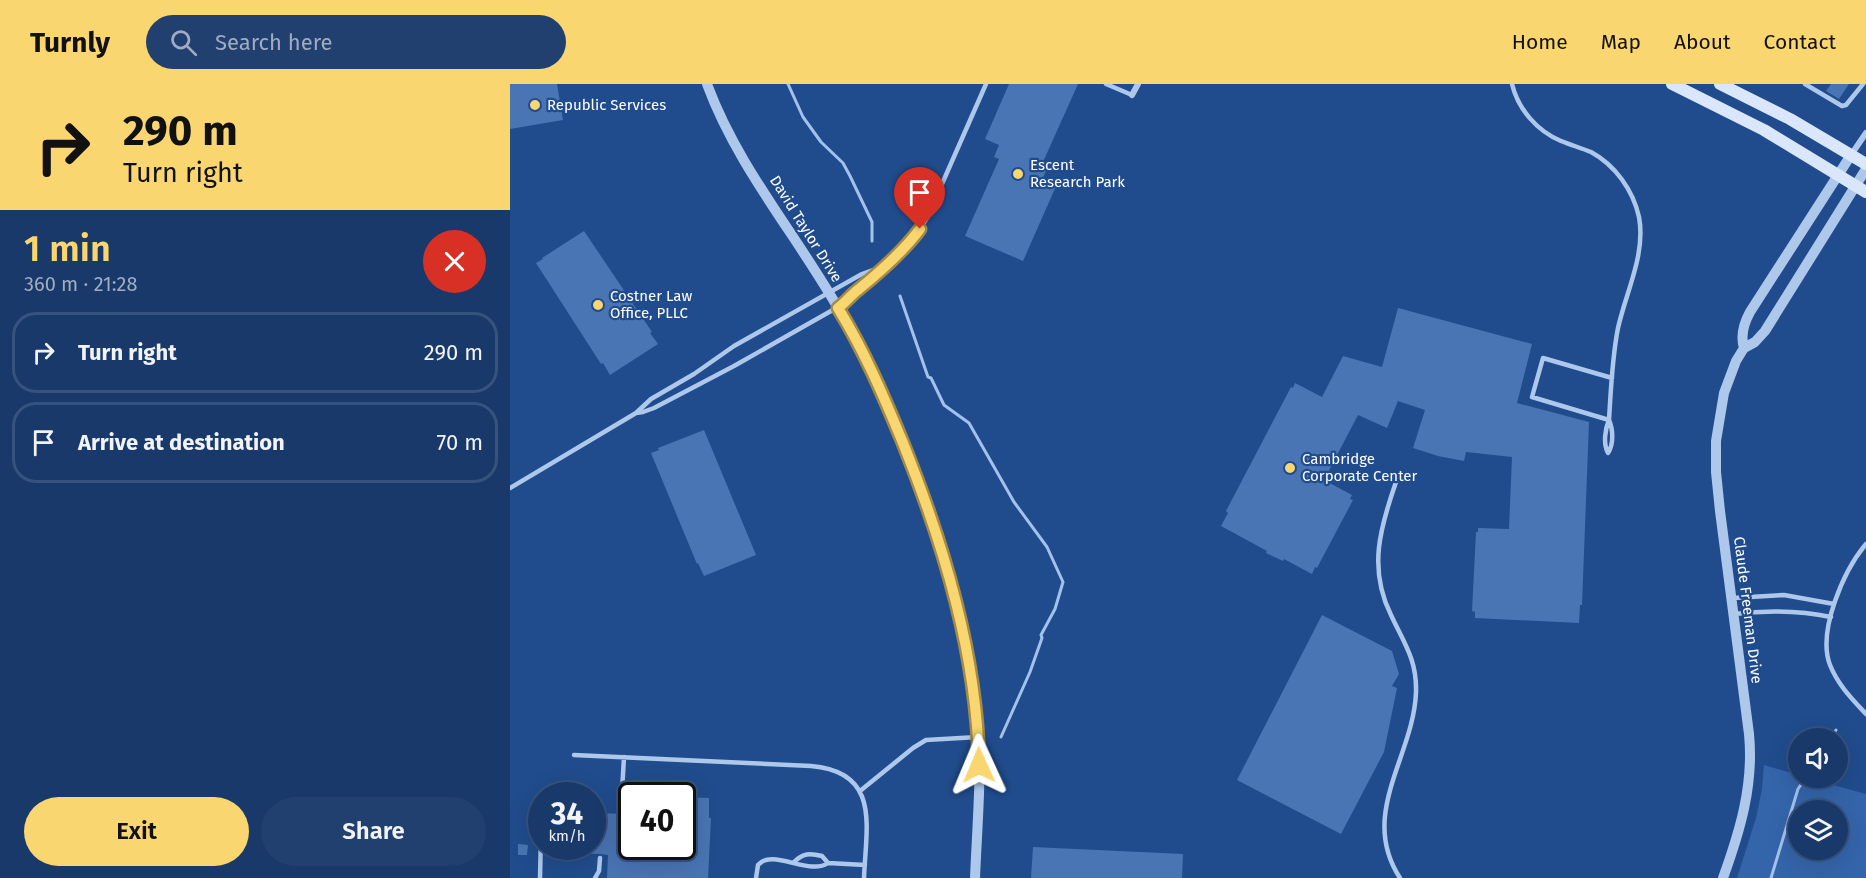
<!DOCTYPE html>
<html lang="en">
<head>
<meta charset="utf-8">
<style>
	:root { --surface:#18396a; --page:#214070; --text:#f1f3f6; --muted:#9facc1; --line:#36537e; --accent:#f9d66f }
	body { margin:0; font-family:"Fira Sans",sans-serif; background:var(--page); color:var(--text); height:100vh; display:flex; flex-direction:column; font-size:22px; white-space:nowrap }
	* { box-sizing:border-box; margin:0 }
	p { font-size:20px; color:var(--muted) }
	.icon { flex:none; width:33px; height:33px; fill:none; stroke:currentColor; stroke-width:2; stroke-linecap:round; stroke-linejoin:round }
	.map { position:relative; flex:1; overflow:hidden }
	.panel { display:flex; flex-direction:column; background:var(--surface); width:510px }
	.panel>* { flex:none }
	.banner { background:#f9d66f; color:#111; overflow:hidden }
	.fabs { position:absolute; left:1278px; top:644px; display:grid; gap:12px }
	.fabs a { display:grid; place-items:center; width:60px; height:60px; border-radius:50%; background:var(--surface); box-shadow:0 6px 24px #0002,0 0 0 2px var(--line); font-size:30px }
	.speed { position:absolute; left:18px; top:698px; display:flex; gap:12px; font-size:30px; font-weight:700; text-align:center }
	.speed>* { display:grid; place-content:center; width:78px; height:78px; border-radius:50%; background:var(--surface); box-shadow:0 6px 24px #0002,0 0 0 2px var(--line); line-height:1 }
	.speed small { font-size:15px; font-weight:400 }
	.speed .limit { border:3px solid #111; border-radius:9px; background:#fff; color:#111 }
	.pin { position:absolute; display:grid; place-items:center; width:51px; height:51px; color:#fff; margin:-62px -26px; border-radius:50% 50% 50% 0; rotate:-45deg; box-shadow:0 0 6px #0007 }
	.pin .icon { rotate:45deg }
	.me { position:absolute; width:66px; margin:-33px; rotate:359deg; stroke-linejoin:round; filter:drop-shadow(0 0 4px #0008) }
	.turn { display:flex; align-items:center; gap:21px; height:126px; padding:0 24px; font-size:27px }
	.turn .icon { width:78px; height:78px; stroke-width:2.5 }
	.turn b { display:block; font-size:42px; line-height:51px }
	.round { display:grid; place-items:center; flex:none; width:63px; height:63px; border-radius:32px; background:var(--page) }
	.summary { display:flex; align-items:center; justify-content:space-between; height:102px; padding:0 24px }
	h1 { font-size:36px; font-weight:600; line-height:45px; color:var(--accent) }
	.cta { display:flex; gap:12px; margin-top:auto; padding:12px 24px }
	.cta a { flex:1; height:69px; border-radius:36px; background:var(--accent); color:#111; font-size:24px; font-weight:600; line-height:69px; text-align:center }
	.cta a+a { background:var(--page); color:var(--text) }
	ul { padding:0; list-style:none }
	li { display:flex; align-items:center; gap:18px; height:81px; margin:0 12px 9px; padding:0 12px; border:3px solid var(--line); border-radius:24px }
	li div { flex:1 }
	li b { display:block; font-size:22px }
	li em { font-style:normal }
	header { display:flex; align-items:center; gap:36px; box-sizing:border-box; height:84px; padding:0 30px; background:var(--accent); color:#111 }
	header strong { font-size:28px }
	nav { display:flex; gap:33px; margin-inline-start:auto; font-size:21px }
	.search { width:420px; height:54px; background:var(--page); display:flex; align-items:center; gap:15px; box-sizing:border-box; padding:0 21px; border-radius:33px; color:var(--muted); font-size:22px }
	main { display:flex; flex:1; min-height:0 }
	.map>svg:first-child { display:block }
	.green { fill:#3465aa; fill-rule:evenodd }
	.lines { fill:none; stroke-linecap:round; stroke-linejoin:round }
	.stream { stroke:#a2c2ed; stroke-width:3 }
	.building { fill:#4975b4 }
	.service { stroke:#aec8ec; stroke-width:4.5 }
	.minor { stroke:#aec8ec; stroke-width:6 }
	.tertiary { stroke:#aec8ec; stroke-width:10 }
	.secondary { stroke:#dae6f9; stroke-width:12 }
	.route-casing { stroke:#a28b48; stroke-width:15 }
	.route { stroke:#f9d66f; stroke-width:10 }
	.poi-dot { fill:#f9d66f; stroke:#204c8d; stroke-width:2 }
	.labels { text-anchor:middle; stroke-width:4.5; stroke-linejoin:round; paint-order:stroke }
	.poi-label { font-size:15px; fill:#fff; stroke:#204c8d; text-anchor:start }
	.street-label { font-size:15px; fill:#fff; stroke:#204c8d }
</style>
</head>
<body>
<header>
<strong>Turnly</strong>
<div class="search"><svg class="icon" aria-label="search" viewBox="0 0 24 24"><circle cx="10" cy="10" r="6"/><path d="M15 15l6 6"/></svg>Search here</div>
<nav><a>Home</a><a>Map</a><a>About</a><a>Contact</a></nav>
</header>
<main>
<section class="panel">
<div class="banner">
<div class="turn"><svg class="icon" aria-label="right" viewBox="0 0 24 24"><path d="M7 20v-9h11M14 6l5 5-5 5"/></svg><div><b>290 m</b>Turn right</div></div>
</div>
<div class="summary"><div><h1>1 min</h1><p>360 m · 21:28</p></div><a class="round" style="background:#d93025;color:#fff"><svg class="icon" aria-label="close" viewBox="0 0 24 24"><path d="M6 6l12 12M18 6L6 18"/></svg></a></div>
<ul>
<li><svg class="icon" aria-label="right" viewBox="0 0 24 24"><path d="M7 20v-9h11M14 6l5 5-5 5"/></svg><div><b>Turn right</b></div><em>290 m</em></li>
<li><svg class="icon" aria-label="arrive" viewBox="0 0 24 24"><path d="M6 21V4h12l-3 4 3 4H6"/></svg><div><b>Arrive at destination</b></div><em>70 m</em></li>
</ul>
<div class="cta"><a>Exit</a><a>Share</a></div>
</section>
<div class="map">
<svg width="1356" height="794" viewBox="0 0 1356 794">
	<rect width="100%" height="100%" fill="#204c8d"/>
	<path class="green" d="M1254,681L1288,691V693H1294L1356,710V794H1227L1246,734L1252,705ZM1288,726H1328V765H1288Z"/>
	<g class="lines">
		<path class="stream" d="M278,0L293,33L311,58L333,79L340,92L362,138V157
			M390,212L418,293L421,294L434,321L459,339L504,418L537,463L553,498L545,525L531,551L532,554L520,588L491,653
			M1321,654L1326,646
			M1261,794L1288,705L1296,693"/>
	</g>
	<path class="building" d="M0,0H47L53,36L0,45Z
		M499,0H568L533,78L539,80L533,94L547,100L513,177L455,152L489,75L484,73L489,61L475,55Z
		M1321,0H1339L1329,15L1316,7Z
		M74,147L142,248L140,249L148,260L100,291L93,279L91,280L26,179L33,175L32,174Z
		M888,224L1022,260L1007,319L1079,338L1072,521H1070L1069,539L965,534V528L962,527L966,448H968V444L999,445L1002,373L956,368L954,377L928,372L903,364L915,326L888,317L877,344L848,331L814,396L842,411L840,415L843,416L807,484L805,483L802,490L774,475L773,477L756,469L757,467L711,442L718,429L716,427L781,303L783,304L785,299L812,313L833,272L872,283Z
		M194,346L246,471L194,492L188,479L187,480L141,369L149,366L148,364Z
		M812,531L882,567L889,590L882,602L887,604L874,668L831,750L727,696Z
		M175,713L199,714V734H201L198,794H97L98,771L90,770L51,769V762H82V729L122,730V762H172V733H174Z
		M8,760L18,761L17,771H8Z
		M523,763L673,770L672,794H521Z"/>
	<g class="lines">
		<path class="service" d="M596,0L622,11
			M1002,0C1008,25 1027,47 1051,57C1061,61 1071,64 1081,68C1105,81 1123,106 1129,133C1136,170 1116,208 1108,244C1102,274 1101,305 1099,336L1022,313L1033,274L1102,294
			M1295,0L1332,22L1336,21L1353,0
			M371,183L364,194L328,223L224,282L144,324L133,328L126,329L141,315L184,290L224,262L352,190Z
			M371,183C390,170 405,153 417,134L476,0
			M1099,336C1103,345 1104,360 1098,369C1093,360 1095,345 1099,336Z
			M886,398C870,444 858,485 881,531C894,559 907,576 906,608C904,672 848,730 890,794
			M0,404L126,329
			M1356,460C1334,486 1307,547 1320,581C1328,601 1342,615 1356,630
			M1223,514L1274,511L1324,520
			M1223,530C1257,526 1288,526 1321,533
			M64,671L301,682C371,688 356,742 354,794
			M350,707L403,664L416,656L468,653
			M111,725L114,673
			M318,779L355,781
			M30,794L31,749
			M85,794L89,787L90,774
			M246,794L248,781C262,764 299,792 318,779L312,772C300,769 293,769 284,778"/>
		<path class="minor" d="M622,11L628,0
			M1341,71L1356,49"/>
		<path class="tertiary" d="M197,0C229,87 292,157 336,238C385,327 421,422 445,520C455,559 465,600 468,640C472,691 467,743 465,794
			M1234,264C1230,251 1234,239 1240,228L1341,71
			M1213,794C1230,747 1244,701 1239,650L1210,427L1206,388V357L1214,309L1226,277L1234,264L1245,258L1255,247L1356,85"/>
		<path class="secondary" d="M1162,0L1254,46L1356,108
			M1210,0L1280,35L1356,80"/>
	</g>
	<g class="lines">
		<defs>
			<path id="route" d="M410,145C393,168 371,187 349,205C341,211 336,218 328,224C354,266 374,313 393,359C434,461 467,571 469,681"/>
		</defs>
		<use href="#route" class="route-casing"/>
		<use href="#route" class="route"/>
	</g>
	<g class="poi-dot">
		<circle cx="25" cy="21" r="6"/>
		<circle cx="508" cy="90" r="6"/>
		<circle cx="88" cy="221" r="6"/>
		<circle cx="780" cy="384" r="6"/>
	</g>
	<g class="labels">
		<g class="poi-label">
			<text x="37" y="26">Republic Services</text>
			<text x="520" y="86">Escent<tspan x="520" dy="17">Research Park</tspan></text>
			<text x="100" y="217">Costner Law<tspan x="100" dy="17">Office, PLLC</tspan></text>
			<text x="792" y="380">Cambridge<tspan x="792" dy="17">Corporate Center</tspan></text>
		</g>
		<g class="street-label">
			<text transform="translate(296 145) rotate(58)" y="5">David Taylor Drive</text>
			<text transform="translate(1238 526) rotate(83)" y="5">Claude Freeman Drive</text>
		</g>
	</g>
</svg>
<div class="fabs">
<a><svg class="icon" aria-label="sound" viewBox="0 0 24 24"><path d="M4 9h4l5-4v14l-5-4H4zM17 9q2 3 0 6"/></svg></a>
<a><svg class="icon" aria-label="layers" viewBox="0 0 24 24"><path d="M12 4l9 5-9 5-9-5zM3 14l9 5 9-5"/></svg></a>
</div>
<div class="speed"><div>34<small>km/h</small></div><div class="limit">40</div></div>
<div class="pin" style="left:410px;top:145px;background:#d93025"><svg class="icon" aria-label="arrive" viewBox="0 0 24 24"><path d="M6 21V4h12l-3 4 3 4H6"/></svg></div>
<svg class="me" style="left:469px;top:681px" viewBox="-20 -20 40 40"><path d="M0-17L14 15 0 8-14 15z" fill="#f9d66f" stroke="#fff" stroke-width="4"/></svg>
</div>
</main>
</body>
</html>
